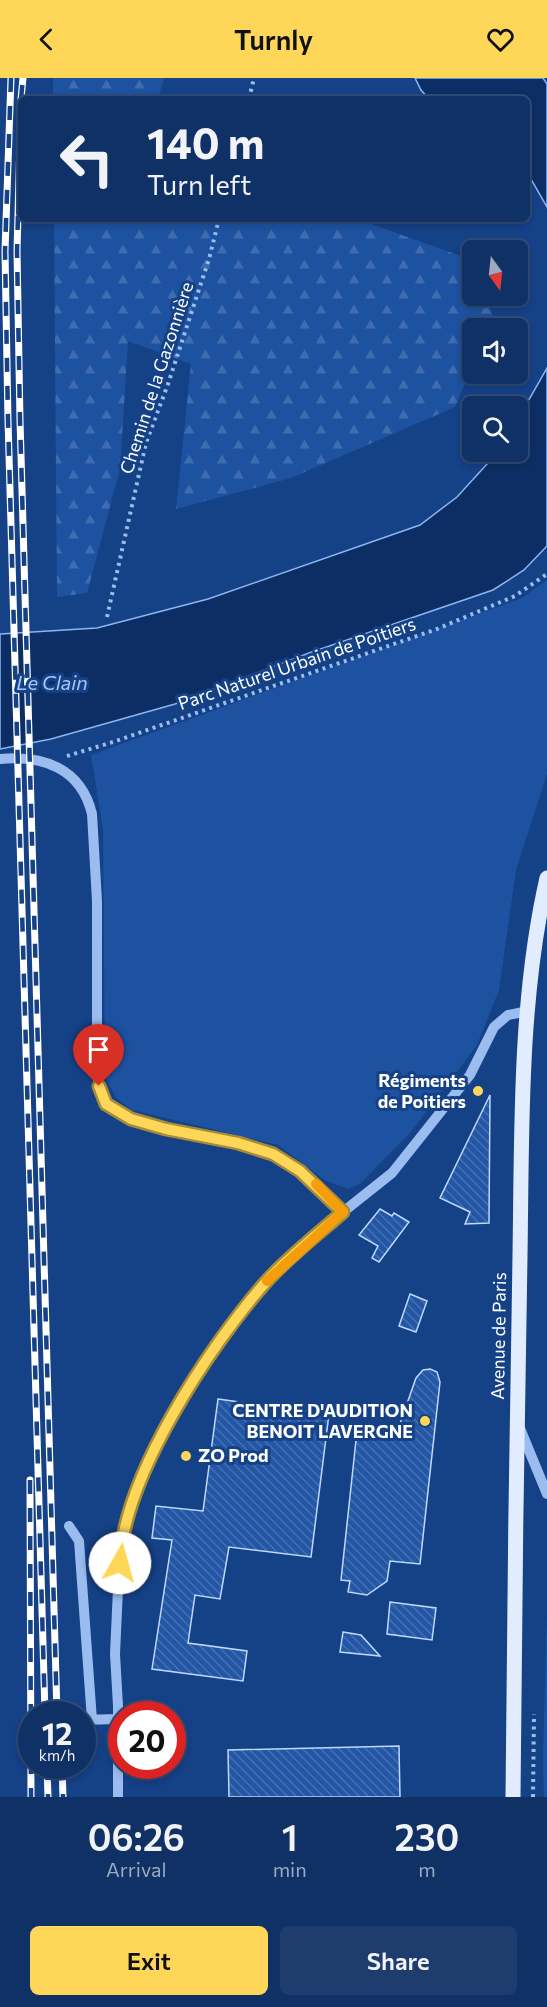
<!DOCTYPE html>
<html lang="en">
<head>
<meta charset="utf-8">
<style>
	:root { --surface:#103165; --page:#1e3d6e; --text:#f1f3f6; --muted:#9ca9bf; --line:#304c79; --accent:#ffd758 }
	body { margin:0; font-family:Commissioner,sans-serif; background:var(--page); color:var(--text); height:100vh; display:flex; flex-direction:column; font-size:22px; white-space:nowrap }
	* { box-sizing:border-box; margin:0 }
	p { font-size:20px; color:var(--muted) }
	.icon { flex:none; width:33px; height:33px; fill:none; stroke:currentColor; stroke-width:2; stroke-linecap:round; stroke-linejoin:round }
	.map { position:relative; height:1719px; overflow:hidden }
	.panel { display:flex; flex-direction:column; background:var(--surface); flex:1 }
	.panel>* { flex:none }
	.hud { position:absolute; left:18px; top:18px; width:512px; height:126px; border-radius:9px; box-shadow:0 3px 9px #0003,0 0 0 2px var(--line); background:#103165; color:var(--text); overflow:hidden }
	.needle { width:39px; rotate:165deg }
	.tools { position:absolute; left:462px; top:162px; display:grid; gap:12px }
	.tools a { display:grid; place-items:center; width:66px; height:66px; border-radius:9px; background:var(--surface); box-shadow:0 3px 9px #0003,0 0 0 2px var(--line); font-size:30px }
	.speed { position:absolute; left:18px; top:1623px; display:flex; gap:12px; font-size:30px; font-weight:700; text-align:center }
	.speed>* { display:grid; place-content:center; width:78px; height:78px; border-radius:50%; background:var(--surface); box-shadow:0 3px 9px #0003,0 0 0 2px var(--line); line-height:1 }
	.speed small { font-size:15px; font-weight:400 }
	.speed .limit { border:9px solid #d22; background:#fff; color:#111 }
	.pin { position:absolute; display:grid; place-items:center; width:51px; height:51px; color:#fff; margin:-62px -26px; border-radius:50% 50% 50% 0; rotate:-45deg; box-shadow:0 0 6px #0007 }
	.pin .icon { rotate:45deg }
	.me { position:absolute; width:66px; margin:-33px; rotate:7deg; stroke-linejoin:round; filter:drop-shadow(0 0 4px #0008) }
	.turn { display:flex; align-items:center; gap:21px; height:126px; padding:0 30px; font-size:27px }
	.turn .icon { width:78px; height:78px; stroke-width:2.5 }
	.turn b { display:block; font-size:42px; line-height:51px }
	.eta { display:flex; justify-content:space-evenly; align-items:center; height:102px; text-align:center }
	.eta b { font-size:36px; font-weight:600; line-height:42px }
	.cta { display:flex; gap:12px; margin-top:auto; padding:12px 30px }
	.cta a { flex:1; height:69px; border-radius:9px; background:var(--accent); color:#111; font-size:24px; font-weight:600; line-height:69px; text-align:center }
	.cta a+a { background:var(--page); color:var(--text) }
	header { display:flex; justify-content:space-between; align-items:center; height:78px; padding:0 30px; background:var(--accent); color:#111; font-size:27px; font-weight:600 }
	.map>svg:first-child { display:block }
	.green { fill:#1d52a1 }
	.forest { fill:url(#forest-firs) }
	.water { fill:#0d2e64; stroke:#8cb6f2; stroke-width:1.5 }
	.building { fill:url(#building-back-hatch); stroke:#c0d8fb; stroke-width:1.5 }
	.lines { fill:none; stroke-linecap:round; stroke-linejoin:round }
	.path { stroke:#9abcef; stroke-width:4; stroke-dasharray:3 4.5; stroke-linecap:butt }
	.minor { stroke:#9abcef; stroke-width:10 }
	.major { stroke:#e2ecff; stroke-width:15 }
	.rail-casing { stroke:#fff; stroke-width:7 }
	.rail { stroke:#154187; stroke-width:4.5; stroke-dasharray:14; stroke-linecap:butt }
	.route-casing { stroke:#a68c39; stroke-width:15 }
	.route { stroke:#ffd758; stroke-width:10 }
	.slow { stroke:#f59e0b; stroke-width:10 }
	.poi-dot { fill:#ffd758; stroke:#154187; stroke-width:2 }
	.labels { text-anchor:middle; stroke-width:6; stroke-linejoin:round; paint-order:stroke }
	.street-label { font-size:18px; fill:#fff; stroke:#154187 }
	.poi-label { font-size:18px; font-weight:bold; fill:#fff; stroke:#154187; text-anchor:end }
	.water-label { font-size:20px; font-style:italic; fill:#a6c6f6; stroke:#154187 }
</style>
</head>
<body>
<header><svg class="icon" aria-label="back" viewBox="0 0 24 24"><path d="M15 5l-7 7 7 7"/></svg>Turnly<svg class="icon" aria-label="heart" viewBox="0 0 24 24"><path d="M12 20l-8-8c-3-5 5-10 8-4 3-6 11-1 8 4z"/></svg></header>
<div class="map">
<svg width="547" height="1719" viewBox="0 0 547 1719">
	<defs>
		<pattern id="forest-firs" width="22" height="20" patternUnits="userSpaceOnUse" patternTransform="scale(1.5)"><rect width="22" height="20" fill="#1d52a1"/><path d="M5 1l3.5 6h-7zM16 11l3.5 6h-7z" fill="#3f6caf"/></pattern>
		<pattern id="building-back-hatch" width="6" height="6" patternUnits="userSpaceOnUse" patternTransform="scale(1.5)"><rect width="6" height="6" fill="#2357a6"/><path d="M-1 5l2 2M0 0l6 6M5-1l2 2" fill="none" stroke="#4470b3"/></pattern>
	</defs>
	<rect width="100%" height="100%" fill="#154187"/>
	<path class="green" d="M547,502V696L516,792L499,912L477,967L459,991L410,1055L360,1106L349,1111L326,1103L278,1067L132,1032L116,1020L105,998L103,751L91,677L522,520Z"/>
	<path class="forest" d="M53,0H164L158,21H53Z
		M54,141H357L472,182V218H486L494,241L490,250H472V289L455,329L291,400L176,431L191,286L128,263L120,391L87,515L57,519Z
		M547,1535V1719H544L543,1679Z"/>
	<path class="water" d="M415,0H543L547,6V129L527,94L526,21H429L421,12Z
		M547,290V468L524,492L493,512L309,575L175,626L51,661L0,671V556L97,550L208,521L420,447L457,419L498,374H518V341Z"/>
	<path class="building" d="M490,1017L489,1145L465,1146L470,1134L440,1120Z
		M380,1131L392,1138L394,1135L409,1144L379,1184L372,1180L378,1168L359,1157Z
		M410,1216L427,1223L416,1254L399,1248Z
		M430,1291L437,1294L440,1304L420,1486L390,1483L387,1503L367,1517L348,1514L350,1503L341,1502L357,1353L396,1357L416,1300L423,1292Z
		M218,1321L329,1336L311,1479L229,1469L220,1521L195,1517L188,1565L247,1573L243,1603L152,1591L172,1462L152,1460L156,1428L203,1433Z
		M390,1524L436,1530L432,1562L387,1556Z
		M343,1554L361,1557L380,1578L340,1574Z
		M399,1668L400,1719H229L228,1672Z"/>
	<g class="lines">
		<path class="path" d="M249,21L254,0
			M107,539L146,365L168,306L209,181L219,141
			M67,678L113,664L437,551L515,518L547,496
			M533,1719L534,1636"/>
		<path class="minor" d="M0,681C43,677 81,690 92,736L97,823V992C99,1004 99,1017 108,1027C131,1053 235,1060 273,1076C301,1088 322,1112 343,1134
			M519,1348L547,1416
			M69,1448L79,1463L92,1642
			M82,1642L118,1641
			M118,1719V1628L115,1576L120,1467L130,1429L152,1376L188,1312L222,1259L267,1203L343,1134L392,1095L470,997L494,949L508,937L528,933"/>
		<path class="major" d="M513,1719C515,1539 516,1358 520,1178C522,1052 519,923 547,800"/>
		<defs>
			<path id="rail" d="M11,0L5,173L8,342L45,1636
				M21,21L23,0
				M21,26L17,173L20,342L57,1636
				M30,1402L31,1719
				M47,1688L48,1719
				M62,1688L63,1719"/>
		</defs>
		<use href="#rail" class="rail-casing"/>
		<use href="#rail" class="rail"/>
	</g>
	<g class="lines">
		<defs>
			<path id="route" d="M99,1008L106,1026L131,1041L166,1051L238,1065L273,1076L300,1093L343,1134C318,1156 287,1180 265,1205C209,1269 123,1399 120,1485"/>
		</defs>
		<use href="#route" class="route-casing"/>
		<use href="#route" class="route"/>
		<path class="slow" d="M267,1203L343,1134L316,1106"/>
	</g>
	<g class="poi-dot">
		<circle cx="478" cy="1013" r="6"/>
		<circle cx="425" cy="1343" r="6"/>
		<circle cx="186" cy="1378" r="6"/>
	</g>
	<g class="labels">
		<g class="street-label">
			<text transform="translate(157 300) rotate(-72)" y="6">Chemin de la Gazonnière</text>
			<text transform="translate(297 586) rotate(-19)" y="6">Parc Naturel Urbain de Poitiers</text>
			<text transform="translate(499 1258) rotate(-89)" y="6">Avenue de Paris</text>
		</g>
		<g class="poi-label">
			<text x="466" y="1009">Régiments<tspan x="466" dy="21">de Poitiers</tspan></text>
			<text x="413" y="1339">CENTRE D'AUDITION<tspan x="413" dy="21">BENOIT LAVERGNE</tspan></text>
			<text x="198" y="1384" text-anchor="start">ZO Prod</text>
		</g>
		<g class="water-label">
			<text x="52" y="612">Le Clain</text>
		</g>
	</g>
</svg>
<div class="tools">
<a><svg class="needle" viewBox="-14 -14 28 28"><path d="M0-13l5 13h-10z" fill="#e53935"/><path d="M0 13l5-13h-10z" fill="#9ca9bf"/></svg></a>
<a><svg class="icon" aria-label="sound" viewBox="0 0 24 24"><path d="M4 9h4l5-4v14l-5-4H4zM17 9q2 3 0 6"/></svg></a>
<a><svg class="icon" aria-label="search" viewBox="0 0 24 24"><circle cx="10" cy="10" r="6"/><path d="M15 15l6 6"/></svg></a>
</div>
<div class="speed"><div>12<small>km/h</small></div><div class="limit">20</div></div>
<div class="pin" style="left:99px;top:1008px;background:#d93025"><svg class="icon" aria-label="arrive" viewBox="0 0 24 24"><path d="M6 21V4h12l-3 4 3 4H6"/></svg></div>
<svg class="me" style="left:120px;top:1485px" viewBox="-20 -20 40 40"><circle r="19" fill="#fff"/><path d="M0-13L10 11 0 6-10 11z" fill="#ffd758"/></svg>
<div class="hud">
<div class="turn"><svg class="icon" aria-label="left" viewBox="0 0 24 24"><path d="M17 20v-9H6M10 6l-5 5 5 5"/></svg><div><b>140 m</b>Turn left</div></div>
</div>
</div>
<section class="panel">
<div class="eta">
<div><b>06:26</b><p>Arrival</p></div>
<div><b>1</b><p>min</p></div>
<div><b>230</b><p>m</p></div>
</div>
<div class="cta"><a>Exit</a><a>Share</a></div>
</section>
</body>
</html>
